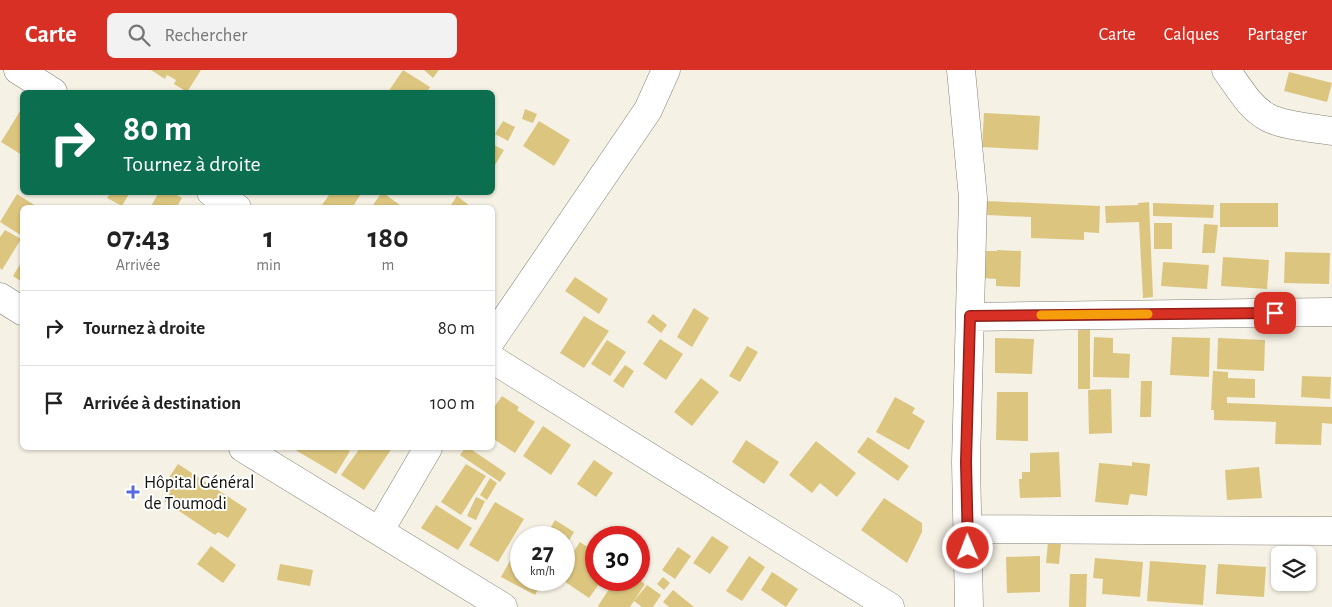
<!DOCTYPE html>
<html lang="fr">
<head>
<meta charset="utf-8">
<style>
	:root { --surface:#fff; --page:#f2f2f2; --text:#222; --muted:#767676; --line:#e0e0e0; --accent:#d93025 }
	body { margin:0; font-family:"Alegreya Sans",sans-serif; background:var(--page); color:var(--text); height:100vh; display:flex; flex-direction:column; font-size:19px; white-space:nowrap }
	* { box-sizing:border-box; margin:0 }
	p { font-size:16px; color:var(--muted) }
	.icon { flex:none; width:28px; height:28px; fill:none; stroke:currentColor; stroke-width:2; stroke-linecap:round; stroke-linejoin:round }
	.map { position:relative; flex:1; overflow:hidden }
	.panel { position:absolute; left:20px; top:135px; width:475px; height:245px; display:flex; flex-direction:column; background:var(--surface); border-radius:8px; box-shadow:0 1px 4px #0004 }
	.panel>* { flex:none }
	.hud { position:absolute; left:20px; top:20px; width:475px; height:105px; border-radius:8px; box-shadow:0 1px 4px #0004; background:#0b6e4f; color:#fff; overflow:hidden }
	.tools { position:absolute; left:1271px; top:476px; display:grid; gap:10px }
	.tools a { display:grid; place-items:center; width:45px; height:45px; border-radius:8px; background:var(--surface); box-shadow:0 1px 4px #0004; font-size:25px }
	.speed { position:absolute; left:510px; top:456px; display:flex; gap:10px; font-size:25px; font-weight:700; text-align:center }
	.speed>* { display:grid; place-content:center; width:65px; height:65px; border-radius:50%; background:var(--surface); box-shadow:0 1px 4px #0004; line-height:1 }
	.speed small { font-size:12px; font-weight:400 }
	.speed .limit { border:8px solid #d22; background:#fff; color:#111 }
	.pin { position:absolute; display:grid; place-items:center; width:42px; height:42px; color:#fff; margin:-21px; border-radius:10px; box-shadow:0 2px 8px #0006 }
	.me { position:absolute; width:55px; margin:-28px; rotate:359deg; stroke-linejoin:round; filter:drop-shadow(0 0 4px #0008) }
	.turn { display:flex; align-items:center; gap:18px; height:105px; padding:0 20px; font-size:22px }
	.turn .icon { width:65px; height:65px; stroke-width:2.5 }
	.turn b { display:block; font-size:35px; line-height:42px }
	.eta { display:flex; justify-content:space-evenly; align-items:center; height:85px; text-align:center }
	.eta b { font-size:30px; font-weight:600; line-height:35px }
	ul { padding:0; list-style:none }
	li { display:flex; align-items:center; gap:15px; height:75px; padding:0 20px; border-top:1px solid var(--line) }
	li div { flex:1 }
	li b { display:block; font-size:19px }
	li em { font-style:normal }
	header { display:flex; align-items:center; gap:30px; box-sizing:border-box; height:70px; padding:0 25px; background:var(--accent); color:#fff }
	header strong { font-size:24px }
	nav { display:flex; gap:28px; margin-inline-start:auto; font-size:18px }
	.search { width:350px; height:45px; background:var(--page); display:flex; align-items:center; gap:12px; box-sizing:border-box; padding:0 18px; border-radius:8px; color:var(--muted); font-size:19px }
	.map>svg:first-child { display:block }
	.building { fill:#dcc67f }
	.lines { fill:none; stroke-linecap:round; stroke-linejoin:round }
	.minor-casing { stroke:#848075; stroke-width:29 }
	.minor { stroke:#fff; stroke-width:28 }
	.route-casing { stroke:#8d1f18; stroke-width:12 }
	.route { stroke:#d93025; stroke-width:9 }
	.slow { stroke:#f59e0b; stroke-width:9 }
	.poi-dot { fill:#5669df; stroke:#fff; stroke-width:2 }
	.labels { text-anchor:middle; stroke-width:4; stroke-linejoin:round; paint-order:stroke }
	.poi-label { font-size:18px; fill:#110f0b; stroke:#fff; text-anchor:start }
</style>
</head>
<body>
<header>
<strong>Carte</strong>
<div class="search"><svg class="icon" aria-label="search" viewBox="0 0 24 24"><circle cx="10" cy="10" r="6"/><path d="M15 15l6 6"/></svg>Rechercher</div>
<nav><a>Carte</a><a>Calques</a><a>Partager</a></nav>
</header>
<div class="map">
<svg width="1332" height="537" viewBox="0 0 1332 537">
	<rect width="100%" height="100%" fill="#f5f1e4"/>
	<path class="building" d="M151,0H201L187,22L174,14L176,10L167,5L165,9Z
		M403,0L430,17L427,22H388Z
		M424,0H439L433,8Z
		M1289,2L1332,13L1327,32L1284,21Z
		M22,38V85L1,72Z
		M525,39L537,44L533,53L522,49Z
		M984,43L1040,46L1038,80L982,77Z
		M503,51L515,57L508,71L495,64Z
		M539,51L570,70L554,96L523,76Z
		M492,74L504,80L492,100Z
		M111,122H130L122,136L107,128Z
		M159,122H172L182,128L176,138H150Z
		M331,122H362L352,138H326L322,135Z
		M382,122L404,138H371Z
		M17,124L39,138H22V166L0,152Z
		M457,126L470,136L469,138H449Z
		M986,131L1100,136L1099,163L1084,162V170L1031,168V147L986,145Z
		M1149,132L1153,227L1143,228L1139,152L1106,153L1105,136L1138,135V133Z
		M1153,133L1214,135L1213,148L1153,146Z
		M1220,133H1278V157H1220Z
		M1154,153H1172V179H1154Z
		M1204,154L1218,155L1215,183H1202Z
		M5,160L21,169L2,200L0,198V167Z
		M997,180L1021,181L1020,217L996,216V209L982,208L983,181H997Z
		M1285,182L1330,183L1329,214L1284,213Z
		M1223,187L1269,190L1267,219L1221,216Z
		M22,191V212L13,206Z
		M1163,192L1209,195L1207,219L1161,216Z
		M575,207L608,229L599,244L565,221Z
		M694,238L709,248L692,277L677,267Z
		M653,244L667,255L661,263L647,252Z
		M584,246L609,261L584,298L560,283Z
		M1078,258H1090V319H1078Z
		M1094,267L1113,268V283L1130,284L1129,308L1093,307Z
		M1172,267L1210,268L1209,307L1170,305Z
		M995,268L1034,269L1032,304L995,303Z
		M1218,268L1265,270L1264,301L1217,299Z
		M660,269L683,284L666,310L643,294Z
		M607,270L626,282L610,306L591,294Z
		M747,276L758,282L740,312L729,306Z
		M625,295L634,301L623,318L613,311Z
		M1213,301L1228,302V308L1255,309V328L1227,327V333L1332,337V354L1322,353L1321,375L1275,374L1276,352L1214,350V340H1211Z
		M1302,306L1331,307L1330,329L1301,327Z
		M701,308L719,322L692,356L674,342Z
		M1141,311H1152L1151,347H1140Z
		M1111,319L1112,363L1089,364L1088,320Z
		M997,322H1028V371L996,370Z
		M502,326L519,337L517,340L535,352L515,383L492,368V340Z
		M895,327L915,338L912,343L925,351L909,380L876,362Z
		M543,356L571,375L551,405L523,386Z
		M868,367L909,396L898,411L857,382Z
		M746,370L779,392L764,414L732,392Z
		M816,371L856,403L837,427L820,413L812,423L789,405Z
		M292,378H344L350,381L336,404Z
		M360,378H392L364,420L341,405Z
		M465,378H469L506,403L500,412L460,385Z
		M1059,382L1061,427L1020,428L1019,409H1022V402H1030V383Z
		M594,390L613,403L596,427L577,414Z
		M1132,392L1150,394L1147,426L1130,424L1128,435L1095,432L1099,393L1132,396Z
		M178,394L247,439L228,468L218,462L215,465L164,431L170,423L162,418Z
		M466,394L486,406L461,445L441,432Z
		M1259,397L1262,428L1227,430L1225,400Z
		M490,408L497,413L487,430L480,425Z
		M476,427L485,431L476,450L467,446Z
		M884,428L922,453V462L907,493L861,460Z
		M495,432L524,449L498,492L469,475Z
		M436,435L472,458L458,480L421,458Z
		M555,450L574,462L568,472L564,468H561L549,460Z
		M712,466L729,477L710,504L693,493Z
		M580,472L596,483V510H602L589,528L564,511V496Z
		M1048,472L1061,473L1059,494L1046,493Z
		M211,476L236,495L223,513L197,494Z
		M678,477L691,486L675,509L662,500Z
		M516,480L521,483V510H543L535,525L501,507Z
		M749,486L765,497L742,531L726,521Z
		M1040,486V522L1007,523L1006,487Z
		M1095,488L1143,492L1140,527L1102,524L1103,509L1093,508Z
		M1150,491L1206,495L1203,535L1147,531Z
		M280,494L313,500L310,516L277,510Z
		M1218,494L1266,497L1264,527L1216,524Z
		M772,502L798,519L786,537L761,520Z
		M1070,504H1087L1086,537H1069Z
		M663,507L670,513L664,520L657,514Z
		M615,510H639L645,514L630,537H599L598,536Z
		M647,515L661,525L653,537H642L634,531Z
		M673,520L694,537H669L663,532Z"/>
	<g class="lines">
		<defs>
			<path id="minor" d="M18,0L53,22
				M961,0L973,128L966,392L969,537
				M1226,0C1238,16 1249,37 1267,47C1283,56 1313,58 1332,61
				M211,122L237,138
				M0,227L22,241
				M970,247L1332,242
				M492,269L648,40L666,0
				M492,289L890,537
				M243,378L503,537
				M968,459L1332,461
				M380,460L428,378"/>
		</defs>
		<use href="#minor" class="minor-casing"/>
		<use href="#minor" class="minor"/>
	</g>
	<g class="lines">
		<defs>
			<path id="route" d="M968,478L966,392L970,246L1275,243"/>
		</defs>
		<use href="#route" class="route-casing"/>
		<use href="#route" class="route"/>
		<path class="slow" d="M1041,245L1148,244"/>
	</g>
	<path class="poi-dot" d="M130.5 414.5h5v5h5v5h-5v5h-5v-5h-5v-5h5z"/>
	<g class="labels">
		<g class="poi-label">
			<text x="144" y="418">Hôpital Général<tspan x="144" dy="21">de Toumodi</tspan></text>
		</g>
	</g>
</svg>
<div class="tools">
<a><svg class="icon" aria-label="layers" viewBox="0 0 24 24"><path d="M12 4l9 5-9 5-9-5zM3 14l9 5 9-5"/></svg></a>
</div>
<div class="speed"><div>27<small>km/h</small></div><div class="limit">30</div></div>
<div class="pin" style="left:1275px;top:243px;background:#d93025"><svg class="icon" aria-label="arrive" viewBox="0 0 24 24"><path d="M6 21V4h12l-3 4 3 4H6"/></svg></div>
<svg class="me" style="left:968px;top:478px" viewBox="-20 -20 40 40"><circle r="17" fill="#d93025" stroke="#fff" stroke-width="3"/><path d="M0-11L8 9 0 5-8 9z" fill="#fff"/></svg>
<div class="hud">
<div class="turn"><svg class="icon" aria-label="right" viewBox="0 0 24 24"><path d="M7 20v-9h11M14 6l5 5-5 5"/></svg><div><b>80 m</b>Tournez à droite</div></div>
</div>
<section class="panel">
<div class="eta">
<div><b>07:43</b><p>Arrivée</p></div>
<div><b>1</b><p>min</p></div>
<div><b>180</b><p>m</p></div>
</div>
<ul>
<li><svg class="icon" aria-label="right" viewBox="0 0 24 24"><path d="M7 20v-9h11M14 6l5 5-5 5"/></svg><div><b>Tournez à droite</b></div><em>80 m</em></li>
<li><svg class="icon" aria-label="arrive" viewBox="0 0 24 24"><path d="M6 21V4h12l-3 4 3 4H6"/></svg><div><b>Arrivée à destination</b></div><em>100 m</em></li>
</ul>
</section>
</div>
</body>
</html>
